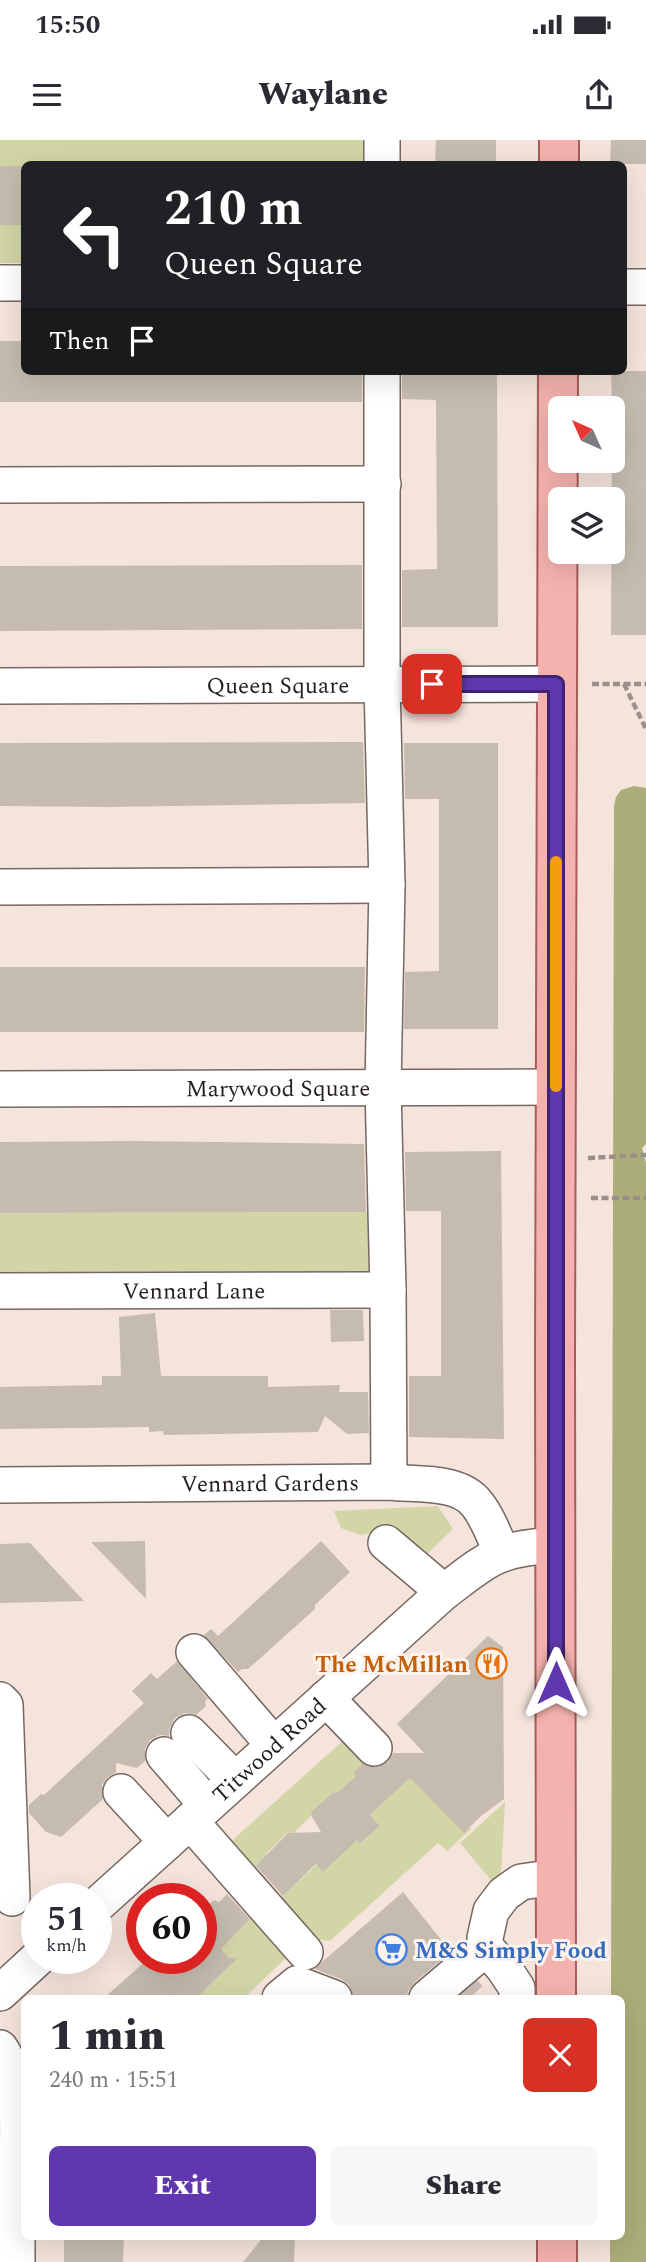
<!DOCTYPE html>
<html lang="en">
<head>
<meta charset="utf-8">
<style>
	:root { --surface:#fff; --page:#f7f7f7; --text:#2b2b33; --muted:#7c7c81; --accent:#6037af }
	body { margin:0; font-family:Spectral,serif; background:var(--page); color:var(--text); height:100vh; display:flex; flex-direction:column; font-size:26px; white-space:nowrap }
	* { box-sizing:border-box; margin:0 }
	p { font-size:23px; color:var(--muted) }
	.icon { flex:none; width:38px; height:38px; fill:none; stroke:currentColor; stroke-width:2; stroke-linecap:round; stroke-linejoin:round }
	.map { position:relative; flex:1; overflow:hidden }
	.details { position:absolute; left:21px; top:1855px; width:604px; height:245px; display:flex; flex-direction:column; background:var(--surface); border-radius:10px; box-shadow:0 7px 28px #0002 }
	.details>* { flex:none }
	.banner { position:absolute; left:21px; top:21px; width:606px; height:214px; border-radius:10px; box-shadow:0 7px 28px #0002; background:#202124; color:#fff; overflow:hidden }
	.needle { width:46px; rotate:315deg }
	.tools { position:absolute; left:548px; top:256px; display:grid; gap:14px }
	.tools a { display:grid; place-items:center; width:77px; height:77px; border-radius:10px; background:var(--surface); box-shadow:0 7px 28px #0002; font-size:35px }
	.speed { position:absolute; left:21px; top:1743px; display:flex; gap:14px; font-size:35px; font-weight:700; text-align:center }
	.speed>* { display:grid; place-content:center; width:91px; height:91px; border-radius:50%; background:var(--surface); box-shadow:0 7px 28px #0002; line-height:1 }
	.speed small { font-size:18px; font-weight:400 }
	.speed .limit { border:10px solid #d22; background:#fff; color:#111 }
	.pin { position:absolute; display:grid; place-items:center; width:60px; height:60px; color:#fff; margin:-30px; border-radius:14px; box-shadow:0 4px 10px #0006 }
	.me { position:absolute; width:77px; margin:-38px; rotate:0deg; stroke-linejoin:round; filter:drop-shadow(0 0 5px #0008) }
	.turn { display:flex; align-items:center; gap:24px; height:147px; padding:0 28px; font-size:32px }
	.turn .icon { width:91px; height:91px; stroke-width:2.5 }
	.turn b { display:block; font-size:49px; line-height:60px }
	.then { display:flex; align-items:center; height:66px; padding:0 28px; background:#0003; gap:14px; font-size:26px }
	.round { display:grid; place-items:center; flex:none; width:74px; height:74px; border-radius:10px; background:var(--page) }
	.summary { display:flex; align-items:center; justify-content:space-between; height:119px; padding:0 28px }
	h1 { font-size:42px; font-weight:800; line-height:52px }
	.action { display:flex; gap:14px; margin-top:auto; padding:14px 28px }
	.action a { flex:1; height:80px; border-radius:10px; background:var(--accent); color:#fff; font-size:28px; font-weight:800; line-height:80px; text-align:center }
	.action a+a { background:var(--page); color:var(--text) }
	.status { display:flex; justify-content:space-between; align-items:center; height:49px; padding:0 35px; background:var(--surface); direction:ltr }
	.status svg { height:19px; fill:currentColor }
	header { display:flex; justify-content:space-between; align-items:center; height:91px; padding:0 28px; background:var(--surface); font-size:32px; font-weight:800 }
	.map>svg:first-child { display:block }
	.green { fill:#d2d5a6 }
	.forest { fill:#abae78 }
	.building { fill:#c5bcaf }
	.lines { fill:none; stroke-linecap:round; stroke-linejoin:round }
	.minor-tunnel { stroke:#cbbdb6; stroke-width:35; stroke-dasharray:35 18; stroke-linecap:butt }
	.minor-casing { stroke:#766860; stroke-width:38 }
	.major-casing { stroke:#a75d58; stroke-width:42 }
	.path { stroke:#9b8f89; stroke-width:4.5; stroke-dasharray:7 3.5; stroke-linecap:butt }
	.minor { stroke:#fff; stroke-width:35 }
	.major { stroke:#f4b2ae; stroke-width:38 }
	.route-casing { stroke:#3e2472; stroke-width:18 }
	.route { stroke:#6037af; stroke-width:12 }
	.slow { stroke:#f59e0b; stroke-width:12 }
	.labels { text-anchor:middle; stroke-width:6; stroke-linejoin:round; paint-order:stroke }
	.street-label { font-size:23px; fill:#241f1c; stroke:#fdf3ee }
	.food-label { font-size:23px; font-weight:bold; fill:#c56008; stroke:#fdf3ee; text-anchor:end }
	.shop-label { font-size:23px; font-weight:bold; fill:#366cbe; stroke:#fdf3ee; text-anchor:start }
</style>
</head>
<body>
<div class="status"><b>15:50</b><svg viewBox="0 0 49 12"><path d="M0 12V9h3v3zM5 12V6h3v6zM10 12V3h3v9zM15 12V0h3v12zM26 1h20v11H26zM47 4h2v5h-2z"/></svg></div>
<header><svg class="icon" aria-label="menu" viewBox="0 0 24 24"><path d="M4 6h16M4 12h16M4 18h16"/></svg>Waylane<svg class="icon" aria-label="share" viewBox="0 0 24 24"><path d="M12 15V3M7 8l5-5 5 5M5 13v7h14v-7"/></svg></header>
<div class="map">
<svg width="646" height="2122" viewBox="0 0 646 2122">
	<rect width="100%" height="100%" fill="#f5e4dc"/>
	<path class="green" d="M0,0H371V24L0,26Z
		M0,85H24V123H0Z
		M376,1072L368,1143L0,1144V1073Z
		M438,1366L453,1389L420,1421L393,1390L360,1395L341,1388L334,1371Z
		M347,1597L368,1620L354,1632L355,1637L338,1652L332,1653L310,1673L311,1676L294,1693H287L266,1714V1717L255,1727L249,1729L226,1706Z
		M410,1638L426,1654L444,1659L471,1689L447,1711L438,1703L330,1801L309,1799L272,1760L278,1753L282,1757L351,1693L361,1704L380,1686L370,1675Z
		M505,1662L500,1751L460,1703Z
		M258,1775L292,1812L244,1858H197L182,1842L206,1849L233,1823L220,1809L251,1778Z"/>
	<path class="forest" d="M634,646L646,648V1004L642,1008L646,1023V2122H610V2097L621,2096V1858H611L614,666L616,657L621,650Z"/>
	<path class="building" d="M436,0H496V24H435Z
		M611,0H646V24H610Z
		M0,26H24V85H0Z
		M0,201H24V231H362V262H0Z
		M402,231H497L498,487H402V430L437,429L436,260L402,259Z
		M611,231H646V495H611L612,268Z
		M362,425V489L0,491V426Z
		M363,602L365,663L108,667L0,666V603Z
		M404,603H498V889H404L405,832L439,831V659H405Z
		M0,827H365L364,892H0Z
		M133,1001L364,1004L366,1072L0,1073V1002Z
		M501,1011L504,1299L409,1297V1236H441V1071H406L405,1012Z
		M330,1170H363L364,1201L331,1202Z
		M155,1173L161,1236H268V1247L340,1245L339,1252H368L369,1293L347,1294L325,1276L318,1292L164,1295L163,1291L149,1292V1287L0,1289V1247L102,1245V1236H121L119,1177Z
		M145,1401L146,1459L91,1402Z
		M321,1401L350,1432L315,1465V1469L248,1529H242L238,1532L204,1495L211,1489L218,1496Z
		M30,1403L84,1461L0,1463V1404Z
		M488,1496L503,1507L504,1659L481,1676L464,1693L410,1638L370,1675L380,1686L360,1704L357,1700L323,1732L316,1724L283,1756L256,1726L288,1693L321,1692L310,1673L332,1653L338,1652L355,1637L354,1632L363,1624L369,1627H379L388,1622L393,1613H424L397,1584Z
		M177,1521L208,1559L205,1561L206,1566L196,1575L185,1573L175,1578L170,1587L169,1596L160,1595L150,1600L145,1609V1621L137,1628L116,1623V1633L108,1637L102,1645L103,1659L61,1697L46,1692L29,1673V1665L41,1654L44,1655L144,1563L132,1551L151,1533L157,1539Z
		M403,1752L451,1812L414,1843L408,1851L407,1858H354L349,1845L341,1839L314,1829Z
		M227,1754L250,1779L221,1809L229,1818H238L196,1858H104L149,1818H201V1771L214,1760L219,1762Z
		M64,2096H124L123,2122H64Z
		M264,2096H295L294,2122H243Z"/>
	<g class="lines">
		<path class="minor-tunnel" d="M462,1850L470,1858"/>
		<defs>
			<g id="minor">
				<path d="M382,0V24"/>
				<path d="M0,143H24"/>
				<path d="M623,147H646"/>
				<path d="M382,231V544L387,745L383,947L388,1150L389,1342"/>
				<path d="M0,345L383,344"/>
				<path id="s1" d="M0,546L556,544"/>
				<path d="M0,747L387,745"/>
				<path id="s2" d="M0,949L556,947"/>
				<path id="s3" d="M0,1151L388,1150"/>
				<path id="s4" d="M0,1345L389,1342C416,1345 459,1340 477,1364C488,1378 495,1397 502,1414"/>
				<path d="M386,1403L444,1452"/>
				<path d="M194,1512L274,1605"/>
				<path d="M326,1558L374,1608"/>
				<path d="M0,1560L5,1565L12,1758"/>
				<path d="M189,1593L235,1640"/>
				<path d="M164,1615L207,1665"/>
				<path d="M121,1652L167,1702"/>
				<path d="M190,1681L305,1812"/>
				<path id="s5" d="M96,1766L444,1452C462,1439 483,1420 505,1413C521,1407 539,1407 555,1405"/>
				<path d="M0,1853L38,1818"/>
				<path d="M280,1858L297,1844L334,1858"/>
				<path d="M427,1858L486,1808"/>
				<path d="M517,1858V1848L503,1827L486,1808L485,1798L491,1771L504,1754L521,1742L556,1737"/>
				<path d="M0,1908C23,1942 17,1990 17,2030C17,2061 17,2091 17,2122"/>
			</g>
			<path id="major" d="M559,24V0
				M556,1858L555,1213L558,231
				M557,2096V2122"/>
		</defs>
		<use href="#minor" class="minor-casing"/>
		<use href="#major" class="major-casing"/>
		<path class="path" d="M592,544H646
			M624,544L646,589
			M588,1018L646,1015
			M591,1058H646"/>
		<use href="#minor" class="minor"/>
		<use href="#major" class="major"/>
	</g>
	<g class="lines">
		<defs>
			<path id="route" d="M432,544H556V1543"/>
		</defs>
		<use href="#route" class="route-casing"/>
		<use href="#route" class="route"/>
		<path class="slow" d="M556,946V722"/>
	</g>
	<defs>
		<symbol id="restaurant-ring" viewBox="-11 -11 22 22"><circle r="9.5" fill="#fdf3ee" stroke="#e8710a" stroke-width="1.5"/><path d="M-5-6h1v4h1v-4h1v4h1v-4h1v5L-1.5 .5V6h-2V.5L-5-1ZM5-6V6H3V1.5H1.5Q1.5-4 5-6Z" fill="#e8710a"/></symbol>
		<symbol id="supermarket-ring" viewBox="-11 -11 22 22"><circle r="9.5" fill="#fdf3ee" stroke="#3f7fe0" stroke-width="1.5"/><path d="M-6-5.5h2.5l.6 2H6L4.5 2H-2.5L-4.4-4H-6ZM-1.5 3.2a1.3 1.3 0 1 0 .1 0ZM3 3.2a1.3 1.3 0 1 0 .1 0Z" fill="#3f7fe0"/></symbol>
	</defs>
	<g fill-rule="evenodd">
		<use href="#restaurant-ring" x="474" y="1506" width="35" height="35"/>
		<use href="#supermarket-ring" x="374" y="1792" width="35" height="35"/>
	</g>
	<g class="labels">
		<g class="street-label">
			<text dy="8" stroke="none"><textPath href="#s1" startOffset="278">Queen Square</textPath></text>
			<text dy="8" stroke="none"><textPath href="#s2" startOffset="278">Marywood Square</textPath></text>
			<text dy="8" stroke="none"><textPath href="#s3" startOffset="194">Vennard Lane</textPath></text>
			<text dy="8" stroke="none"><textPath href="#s4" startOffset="270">Vennard Gardens</textPath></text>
			<text dy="8" stroke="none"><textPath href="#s5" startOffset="233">Titwood Road</textPath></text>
		</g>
		<g class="food-label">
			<text x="468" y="1532">The McMillan</text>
		</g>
		<g class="shop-label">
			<text x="415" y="1818">M&amp;S Simply Food</text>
		</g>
	</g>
</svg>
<div class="tools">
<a><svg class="needle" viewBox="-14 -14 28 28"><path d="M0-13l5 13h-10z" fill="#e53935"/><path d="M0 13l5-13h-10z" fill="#7c7c81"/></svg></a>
<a><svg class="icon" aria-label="layers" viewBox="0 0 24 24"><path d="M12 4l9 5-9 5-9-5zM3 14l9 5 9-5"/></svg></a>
</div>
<div class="speed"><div>51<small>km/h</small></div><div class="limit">60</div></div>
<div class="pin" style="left:432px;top:544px;background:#d93025"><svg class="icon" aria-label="arrive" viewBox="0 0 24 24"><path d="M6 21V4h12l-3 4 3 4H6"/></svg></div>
<svg class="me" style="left:556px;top:1543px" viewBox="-20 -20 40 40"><path d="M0-17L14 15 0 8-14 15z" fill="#6037af" stroke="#fff" stroke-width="4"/></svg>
<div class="banner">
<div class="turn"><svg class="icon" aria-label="left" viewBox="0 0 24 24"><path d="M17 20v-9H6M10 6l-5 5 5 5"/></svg><div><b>210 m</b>Queen Square</div></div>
<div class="then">Then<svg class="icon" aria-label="arrive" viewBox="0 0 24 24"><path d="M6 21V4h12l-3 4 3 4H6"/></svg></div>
</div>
<section class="details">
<div class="summary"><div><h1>1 min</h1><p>240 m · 15:51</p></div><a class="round" style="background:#d93025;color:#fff"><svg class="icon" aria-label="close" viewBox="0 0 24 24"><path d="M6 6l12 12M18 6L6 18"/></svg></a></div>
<div class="action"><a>Exit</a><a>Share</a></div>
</section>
</div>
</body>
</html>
